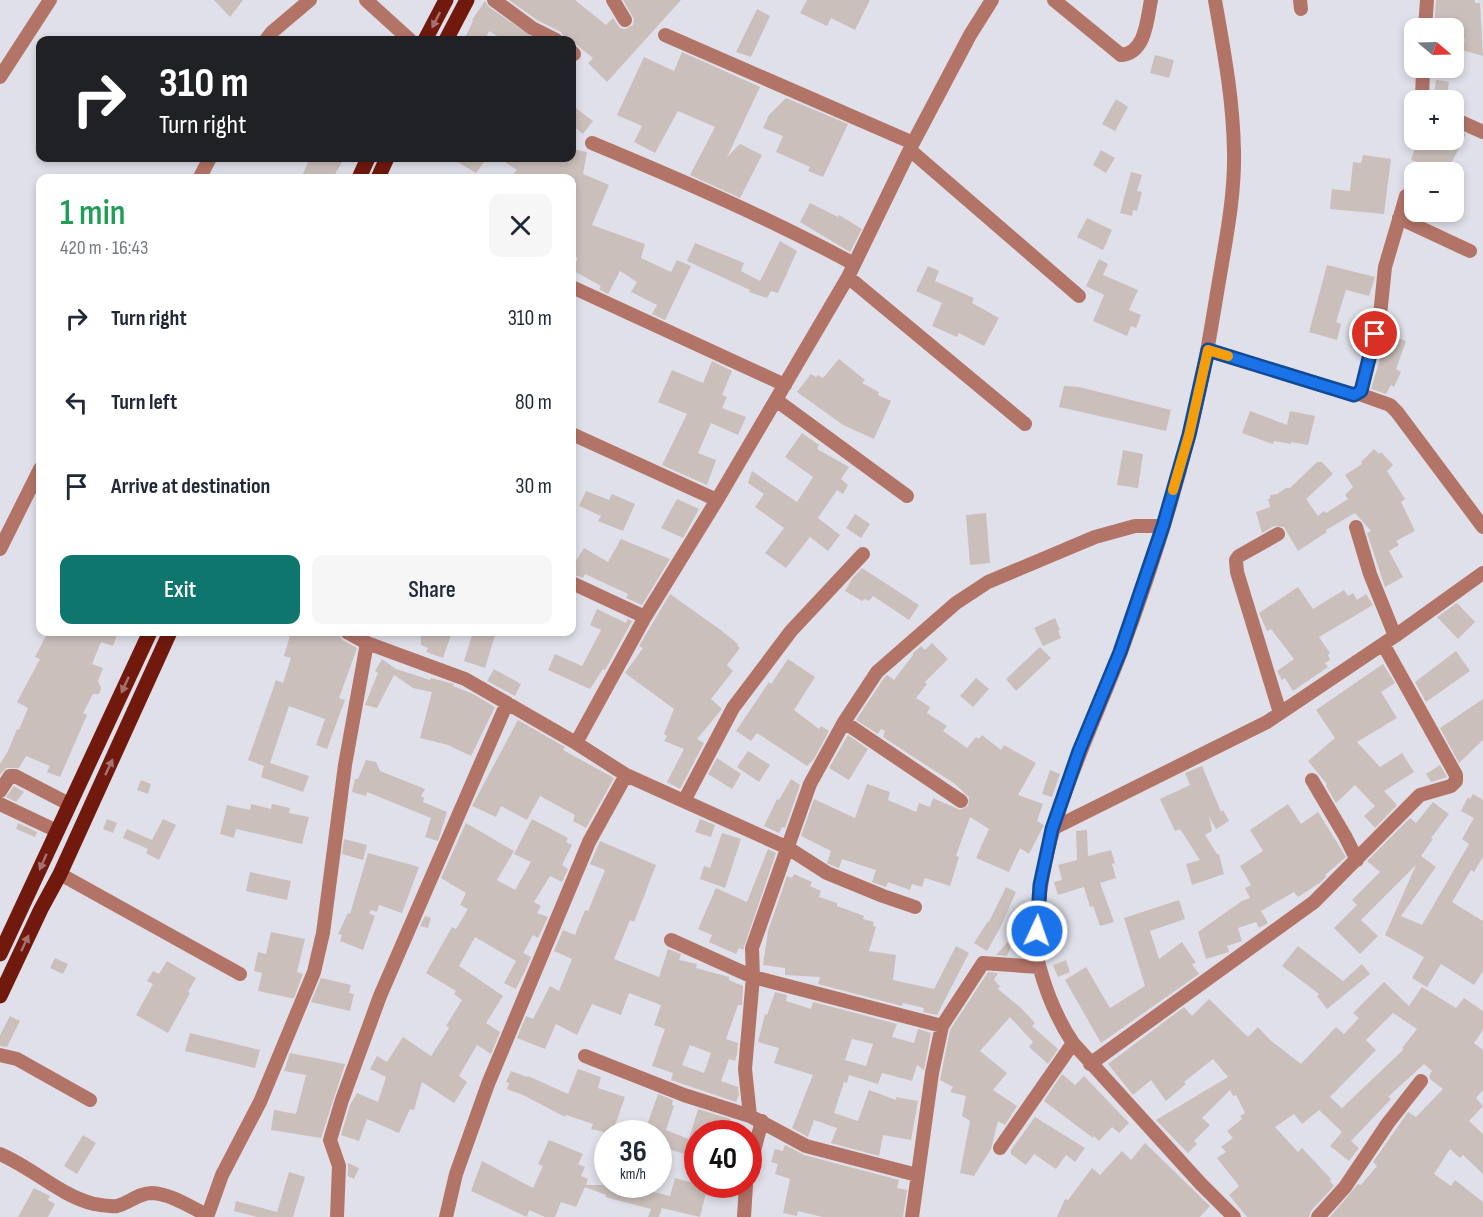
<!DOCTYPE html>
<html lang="en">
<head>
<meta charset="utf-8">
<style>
	:root { --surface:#fff; --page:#f6f6f7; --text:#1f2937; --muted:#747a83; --accent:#0f766e }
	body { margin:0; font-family:"Sofia Sans Condensed",sans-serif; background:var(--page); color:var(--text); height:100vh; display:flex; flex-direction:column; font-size:22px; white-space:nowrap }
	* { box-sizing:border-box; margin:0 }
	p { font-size:20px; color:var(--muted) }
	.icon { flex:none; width:33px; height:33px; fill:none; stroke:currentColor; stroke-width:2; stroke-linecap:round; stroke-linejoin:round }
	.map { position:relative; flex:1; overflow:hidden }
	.sheet { position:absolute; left:36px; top:174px; width:540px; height:462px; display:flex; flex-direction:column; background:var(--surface); border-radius:12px; box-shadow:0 3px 9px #0003 }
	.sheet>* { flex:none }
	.top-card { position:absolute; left:36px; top:36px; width:540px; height:126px; border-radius:12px; box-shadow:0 3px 9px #0003; background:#202124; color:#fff; overflow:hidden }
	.needle { width:39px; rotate:109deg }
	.fabs { position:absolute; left:1404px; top:18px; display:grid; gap:12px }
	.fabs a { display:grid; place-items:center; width:60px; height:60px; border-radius:12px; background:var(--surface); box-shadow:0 3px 9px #0003; font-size:30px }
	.speed { position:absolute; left:594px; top:1120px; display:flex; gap:12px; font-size:30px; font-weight:700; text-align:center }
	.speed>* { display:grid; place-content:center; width:78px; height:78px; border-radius:50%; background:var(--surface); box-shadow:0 3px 9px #0003; line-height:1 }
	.speed small { font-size:15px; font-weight:400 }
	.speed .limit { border:9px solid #d22; background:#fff; color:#111 }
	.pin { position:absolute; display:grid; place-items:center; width:51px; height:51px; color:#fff; margin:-26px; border:3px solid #fff; border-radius:50%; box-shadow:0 2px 6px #0007 }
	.me { position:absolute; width:66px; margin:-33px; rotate:3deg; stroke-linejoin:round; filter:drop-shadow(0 0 4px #0008) }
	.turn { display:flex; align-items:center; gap:21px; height:126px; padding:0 24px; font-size:27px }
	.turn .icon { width:78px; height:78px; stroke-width:2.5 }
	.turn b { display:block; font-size:42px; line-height:51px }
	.round { display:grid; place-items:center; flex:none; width:63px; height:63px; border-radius:12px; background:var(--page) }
	.overview { display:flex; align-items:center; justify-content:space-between; height:102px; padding:0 24px }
	h1 { font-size:36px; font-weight:600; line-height:45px; color:#1e9e55 }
	.button { display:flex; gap:12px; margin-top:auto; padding:12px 24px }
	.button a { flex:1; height:69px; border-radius:12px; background:var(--accent); color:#fff; font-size:24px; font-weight:600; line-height:69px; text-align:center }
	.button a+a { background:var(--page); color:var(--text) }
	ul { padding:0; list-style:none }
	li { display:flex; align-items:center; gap:18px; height:84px; padding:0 24px }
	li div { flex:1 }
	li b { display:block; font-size:22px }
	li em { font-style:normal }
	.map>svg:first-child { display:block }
	.building { fill:#cabfbb; fill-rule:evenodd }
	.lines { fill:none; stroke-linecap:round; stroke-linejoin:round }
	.minor { stroke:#b37468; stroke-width:14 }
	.major { stroke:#72190e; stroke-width:15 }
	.oneway { fill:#a47371 }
	.route-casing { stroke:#114b97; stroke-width:15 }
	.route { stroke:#1a73e8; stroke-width:10 }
	.slow { stroke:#f59e0b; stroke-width:10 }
</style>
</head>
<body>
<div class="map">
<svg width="1483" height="1217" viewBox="0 0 1483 1217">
	<rect width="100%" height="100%" fill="#e0e0ea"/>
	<path class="building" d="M214,0H243L230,17Z
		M509,0H575L606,25L613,18L620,28L625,29L633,25L634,19L623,0H681L607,82L588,63L593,58L578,46L572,40H565L561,32L537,20Z
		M807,0H870L855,30L831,18L827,26L800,13Z
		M1436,0H1475V3H1480L1483,56L1462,50L1465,39H1454V28H1434Z
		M485,1L489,7L537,40H504L489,31L485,40H464L473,21L472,20Z
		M757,9L770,16L751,57L736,52Z
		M682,52L760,87L727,157L740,144L762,155L740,198L690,175L715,127L678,111L655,153L634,142L642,126L617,115L644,57L674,71Z
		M1155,55L1174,60L1169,78L1150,73Z
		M1436,80L1449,82L1446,100H1433Z
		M786,98L848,124L823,177L808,171L810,167L776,152L783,136L763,128L769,115Z
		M1116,99L1128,107L1115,131L1102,124Z
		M572,105L593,121L583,134L572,125Z
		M1454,129L1466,134L1447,172H1428L1430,166L1411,160L1418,140H1454Z
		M573,149L587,152L583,174L609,185L592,225L645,244L641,258L671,272L677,260L691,266L665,320L652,314L657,305L631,292L637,282L620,271L608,294L599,289L601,286L572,270L578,258L572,255V178H509L517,170L499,158H572Z
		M1101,150L1115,158L1106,173L1093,165Z
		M1363,155L1391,159L1384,214L1330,209L1332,189L1350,191L1353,162L1361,163Z
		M310,158H344L333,178H301Z
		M451,158H487L476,173Z
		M1131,172L1142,175L1137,191L1142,192L1137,211L1133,210L1132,216L1120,213Z
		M810,203L838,217L839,215L862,229L850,252L800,222Z
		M1087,218L1112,230L1103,250L1077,237Z
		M780,241L797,251L778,293L771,291L767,298L749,292L750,290L687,261L695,243L744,263L741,271L760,281Z
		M1099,259L1108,264L1103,275L1138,290L1129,310L1141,315L1136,328L1131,326L1127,336L1093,321L1104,295L1086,286Z
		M1327,265L1375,277L1369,296L1346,290L1336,322L1341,324L1337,340L1309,332Z
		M928,266L939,271L935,281L974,298L972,303L999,318L984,346L959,333L957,337L932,326L942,303L916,291Z
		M1387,334L1406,341L1396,369L1401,372L1394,387L1391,385L1386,394L1371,389L1381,356L1380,354Z
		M839,359L865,380L862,383L879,392L878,395L891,401L874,439L843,425L797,392L811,374L816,377L818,375L823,378Z
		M712,361L732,371L722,395L727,397L722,408L746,417L738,435L711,423L698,453L716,460L707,485L662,465L687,414L658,402L672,370L703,383Z
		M1064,386L1079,387L1171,410L1166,431L1059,407Z
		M1250,411L1287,425L1290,411L1315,416L1308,445L1291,442V444L1274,441L1273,444L1242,433Z
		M802,433L819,445L817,449L849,467L841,479L848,485L843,494L837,490L818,518L840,535L828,551L810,537L786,568L765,553L784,528L755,507L764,494L748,483L752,471L797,502L813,477L785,457Z
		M1374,449L1379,454L1381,452L1393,465L1387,471L1405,499L1401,502L1415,531L1396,541L1399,545L1389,551L1403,577L1385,587L1367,533L1371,531L1355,513L1326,530L1327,532L1298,551L1284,527L1274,526L1262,533L1256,512L1270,507L1268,499H1270V495L1277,494L1286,488H1290L1317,462H1322L1333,474L1306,499L1318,516L1324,511L1326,513L1348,499L1345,495L1353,487L1345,475L1362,464L1361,462Z
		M1123,450L1143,454L1138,488L1117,485Z
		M586,491L609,500L612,494L635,504L623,531L598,521L601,516L579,506Z
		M677,499L699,509L683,538L661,528Z
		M986,513L990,563L970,565L966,515Z
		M855,514L870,524L861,538L846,528Z
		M621,539L670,559L642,605L626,598L628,594L585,574L583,578L572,574V567L584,548L608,562Z
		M862,568L919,605L909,620L873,596L869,601L865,599L862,601L845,591L852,579Z
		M1298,587L1313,609L1344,590L1348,596L1353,593L1357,600L1366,594L1373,605L1319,637L1330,653L1328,655L1330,660L1325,663L1328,667L1293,691L1285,678L1282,680L1277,671L1294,659L1271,629L1267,631L1259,613Z
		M670,594L722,631L738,644L737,645L740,648L727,665L733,671L711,699L722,709L697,739L704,743L680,789L667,782L684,749L664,741L667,736L664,734L674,709L625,673L643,648L639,646Z
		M1457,603L1475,622L1458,639L1437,617Z
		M597,609L626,623L628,619L632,621L605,670L603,669L590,689L548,670L555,654L582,666L601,630L590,625Z
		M1055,618L1060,630L1058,631L1061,638L1043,646L1034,628Z
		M48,632H118L113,646L101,642L92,664L103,668L98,681L101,688L99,694H93L83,713L87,715L60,777L47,772L50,766L26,756L19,768H6L0,775V764L8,751L17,729L19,730L28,708L17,702L40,659L35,657Z
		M291,632H315L332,636L333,632H338L342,640L357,648L339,698L345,700L327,749L316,745L325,719L289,706L270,763L309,776L303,792L261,777L264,766L248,760L276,680L283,683L291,658L284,656Z
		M421,632H441L451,635L443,658L426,652L428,648L421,645Z
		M473,632H496L485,668L464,661Z
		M932,643L948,659L925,682L927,684L916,698L930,707L927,713L947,726L943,731L967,748L976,737L979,739L982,735L1001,750L1004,745L1036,763L1018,795L1043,804L1037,821L1044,825L1029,854L1020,848L1009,872L976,858L989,829L970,817L956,856L959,857L950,886L925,878L922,887L912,884L910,890L888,882L886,887L872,882L876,870L842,859L839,868L831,865L827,863L831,851L801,836L814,799L855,818L867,784L890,792L888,800L916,812L919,803L930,807L933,798L960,810L968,806L969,797L955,784L883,737L885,731L881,729L878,734L856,720L884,678L887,675L894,680L913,655V653L921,646L925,650Z
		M1040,647L1051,658L1016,691L1006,679Z
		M1456,651L1470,671L1426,702L1415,682Z
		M382,659L396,669L430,680L431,678L454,684L453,686L473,694L495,707L471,756L448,745L420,738L432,692L413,688L394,675L377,708L365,705L378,673L375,671Z
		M788,659L815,677L794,710L819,729L821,726L829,731L814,759L807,766L757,733L751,741L736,731L769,682L771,684Z
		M1383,664L1395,683L1381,692L1397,718L1357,742L1380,767L1402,753L1414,772L1384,791L1397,805L1375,828L1364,816L1375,806L1355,785L1336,803L1326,786L1327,784L1308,761L1335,738L1316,710Z
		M494,669L521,684L515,696L487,681Z
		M976,678L989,689L973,707L960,696Z
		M1483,699V740L1459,763L1440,728Z
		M518,720L565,747L563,750L614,778L586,828L573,821L575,815L540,796L527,820L501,806L496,817L472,806Z
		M848,735L868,749L849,780L829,768Z
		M748,751L770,765L759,782L737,767Z
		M717,758L741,774L732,789L708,774Z
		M366,760L376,762L380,771L425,789L421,796L424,798L423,802L447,812L438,841L425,837L431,818L367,792L366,796L352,792L355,779H358Z
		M1440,765L1447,777L1431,782L1426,774Z
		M1202,766L1221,812L1223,810L1229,821L1216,829L1209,816L1212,831L1205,835L1217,854H1219L1224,874L1192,885L1186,864L1200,860L1180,829L1175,831L1160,799L1190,785L1185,773Z
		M1050,770L1060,774L1052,797L1042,794Z
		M791,779L800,785L785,828L782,827L779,833L764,826L777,799L779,800Z
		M141,780L151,784L148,794L137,790Z
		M14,786L24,792L16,802L6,797Z
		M1473,794L1483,800V857L1474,872L1471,870L1452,902L1483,921V971L1474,985L1441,964L1427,987L1412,978L1424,957L1385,935L1416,865L1361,920L1378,936L1360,954L1334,928L1357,905L1352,900L1380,872L1367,861L1410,818L1416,823L1433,802L1449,814L1431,838L1433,839L1421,856L1436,867L1401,916L1422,925L1469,844L1462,839L1474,818L1461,811L1468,797L1470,799Z
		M251,804L271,809L272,804L290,808L289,813L309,817L302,844L236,829L234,838L220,834L227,805L250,810Z
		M1288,804L1301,824L1318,812L1346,857L1325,875L1326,877L1321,882L1298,897L1294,892L1261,911L1268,923L1259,928L1256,922L1238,928L1242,941L1227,946L1229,952L1206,959L1198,932L1242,901L1250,898L1245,888L1251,885L1240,866L1263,851L1250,830Z
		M107,819L117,823L113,833L103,829Z
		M163,819L176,825L159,860L146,853L148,849L123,838L127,829L152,840Z
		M532,819L568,838L566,842L572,845L562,865L568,869L562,882L550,876L534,902L541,906L537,913L548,917L538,938L533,935L523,953L531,957L526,969L516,989L504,983L516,961L475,937L459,966L503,996L486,1023L500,1032L491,1054L477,1045L459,1076L467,1082L454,1103L422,1082L414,1110L410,1109L399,1133L367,1119L359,1141L341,1135L350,1105L357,1093L378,1102L386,1077L370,1069L377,1056L387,1062L403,1037L431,1056L449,1028L446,1026L462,1000L454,994L456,991L426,973L452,927L456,929L468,909L460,905L466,893L441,878L466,823L514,851L497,880L515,890L531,862L514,854Z
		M700,819L715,825L711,837L695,832Z
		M18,823L37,832L35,837L16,829Z
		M1087,830L1088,856L1111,850L1115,863L1112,864L1116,878L1100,883L1114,922L1100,926L1093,906L1090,907L1084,887L1058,895L1054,882L1062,880L1058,865L1077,860L1076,831Z
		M722,833L741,839L725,888L700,879L704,866L710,868Z
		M344,839L367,845L363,860L342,854Z
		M600,841L656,865L634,922L630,920L614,959L659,977L668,949L681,954L679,960L697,964L696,968L729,977V980L743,986L742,1005H738L726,1039L738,1043L737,1054L735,1061L729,1059L721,1081L738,1087L739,1095L736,1102L671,1080L673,1073L652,1066L665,1029L654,1025L661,1005L629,993L621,1015L592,1004L577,1035L556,1024L545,1049L517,1038L526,1016L533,1019L550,986L559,991L572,959L554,951L563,930L575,935L585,910L588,911L605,870L590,864ZM690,1045L711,1053L704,1073L682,1065Z
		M768,849L776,853L743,950L739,948L736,954L709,942L712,935L698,929L716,888L747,902Z
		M368,853L419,867L402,913L379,905L377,912L371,910L369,913L375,916L363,950L340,941L342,935L338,934L348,913L350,914Z
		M250,872L291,881L287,900L246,891Z
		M794,874L812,882L810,886L821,891L819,897L837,903V906L864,916L863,919L874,922L873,926L876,927L869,951L896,955L893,980L934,989L956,946L969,953L937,1015L923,1012L924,1008L903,1003L902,1006L818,984L820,977L785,975V968L763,965L768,931L787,876L792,878Z
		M1006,887L1016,892L1000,928L987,951L974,943L988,921L989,922Z
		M1179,900L1185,919L1150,931L1159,959L1182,942L1196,963L1192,964L1199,974L1101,1043L1065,980L1086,967L1110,1008L1145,986L1124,918Z
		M425,916L431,918L428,928L420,926Z
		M271,932L305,939L297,972L303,974L294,998H291L258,991L262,973L254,971L258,952L266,954Z
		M1013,936L1015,937L1007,956L996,955Z
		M1298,946L1343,981L1362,964L1370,974L1327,1009L1317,996L1319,994L1282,966Z
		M55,958L68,964L63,974L50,968Z
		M1066,960L1070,972L1058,977L1053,965Z
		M167,961L196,978L188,992L190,993L168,1033L136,1015L153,984L147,981L153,971L159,974Z
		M988,972L998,973L994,980L1000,986L998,989L1021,1008L1035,1023L1032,1026L1058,1049L1048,1064L1029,1047L1033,1042L1010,1017L980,1051L1007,1073L993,1090L1017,1106L1005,1125L998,1121L991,1149L974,1176L960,1173L970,1121L962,1116L966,1096L950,1092L953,1087L940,1080L950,1030Z
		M321,978L351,985L349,993L354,994L350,1011L311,1002Z
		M1384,982L1409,1006L1422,987L1456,1008L1464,998L1483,1011V1030L1474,1043L1483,1050V1090L1476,1098L1483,1106L1469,1121L1483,1134V1174L1463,1155L1460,1158L1450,1149L1434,1174L1451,1186L1455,1180L1483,1202V1217H1330L1358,1184L1361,1185L1377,1166L1373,1162L1408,1112L1416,1117L1443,1089L1430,1079L1429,1076L1432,1071L1424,1064L1388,1097L1391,1099L1351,1141L1359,1148L1349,1161L1330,1146L1342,1132L1319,1110L1302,1124L1294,1114L1275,1127L1298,1152L1302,1148L1331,1179L1330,1181L1334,1186L1311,1211L1309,1217H1247L1229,1195L1239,1186L1217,1158L1226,1152L1221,1147L1233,1138L1227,1131L1242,1119L1240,1116L1245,1113L1236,1095L1233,1096L1230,1090L1202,1118L1210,1125L1194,1141L1197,1144L1188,1153L1156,1120L1228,1077L1213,1059L1184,1082L1186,1084L1166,1101L1151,1080L1133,1095L1108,1064L1184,1007L1192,1016L1209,999L1248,1037L1258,1027L1270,1040L1301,1064L1336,1027L1344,1034L1359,1018L1353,1013ZM1393,1013L1417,1029L1402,1048L1404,1049L1342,1108L1330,1097L1376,1050L1366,1040Z
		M775,992L787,995L786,1001L811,1009L813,1002L897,1024L892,1037L914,1043L918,1029L931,1033L924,1070L917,1065L912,1081L882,1073L878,1084L849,1075L847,1083L844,1082L834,1113L858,1121L869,1090L896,1100V1097L918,1101L911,1140L883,1135L879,1156L831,1143L837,1128L814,1120L808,1137L792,1128L813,1075L774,1063L779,1048L758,1042L765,1014L767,1015ZM852,1039L873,1044L866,1066L845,1060Z
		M10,1016L20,1021L7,1047L0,1046V1035Z
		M190,1033L260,1050L255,1068L185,1051Z
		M290,1053L345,1064L321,1138L271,1130L274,1110L296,1114L306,1075L284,1071Z
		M578,1069L601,1077L598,1088L625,1097L612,1134L591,1129L593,1124L566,1115L565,1117L523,1095L507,1089L509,1083L506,1082L511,1071L527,1077L528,1076L568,1094Z
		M1062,1074L1075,1085L1084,1076L1129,1123L1119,1133L1112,1127L1099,1141L1094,1136L1093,1138L1044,1101Z
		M658,1094L673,1100L672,1105L674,1106L666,1130L689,1139L698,1109L730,1119L728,1126L718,1123L715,1134H698V1161L683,1157L684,1154L658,1145V1134H644Z
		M1035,1117L1085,1148L1075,1162L1066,1155L1056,1169L1034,1154L1026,1165L1011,1154V1150Z
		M83,1135L96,1143L77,1174L64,1166Z
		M549,1140L583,1154L578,1164L585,1167L581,1176L588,1179L586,1185H627L670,1196L675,1178L702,1185L701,1192L706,1193L700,1217L662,1208L659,1217H648L651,1209L605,1197L606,1195L585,1187L576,1207L561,1202L555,1217H545L529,1210L527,1217L471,1191L482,1161L533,1188L543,1166L538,1164Z
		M1145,1143L1210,1206L1200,1217H1057L1065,1199L1068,1200L1092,1168L1100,1175L1122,1151L1131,1160Z
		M785,1145L804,1155L899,1180L897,1188L907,1190L903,1217H822L798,1211L797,1216L783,1213L790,1179L775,1174L778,1164L771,1162L775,1149L783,1151Z
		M348,1163L359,1168L354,1179L348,1176Z
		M289,1172L305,1177L293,1217H257L234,1211L236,1201L277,1212Z
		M34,1188L50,1196L48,1200L55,1204L48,1217H18Z"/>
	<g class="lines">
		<path class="minor" d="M366,0L410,40
			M494,0L532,28L556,40
			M613,0L625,20
			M1054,0L1121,55C1146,53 1147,19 1151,0
			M1215,0C1224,52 1233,98 1234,151C1235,192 1227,234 1220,275C1211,328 1203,382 1189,435C1171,508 1147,582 1121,652C1088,739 1044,821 1038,915C1037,932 1035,953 1040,969C1047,994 1059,1022 1073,1043L1200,1183L1234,1217
			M1300,0L1301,9
			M1425,28L1427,0
			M665,35L913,143
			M266,40L272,32L310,0
			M572,52L574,54
			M0,77L50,0
			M1422,100L1423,68
			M1454,119L1483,132
			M592,143C681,180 769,218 854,264
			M910,150L1079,296
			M200,177L210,158
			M1399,218L1470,251
			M848,277L1025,424
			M572,287L785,385
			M1208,350L1354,395L1359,394L1390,405L1397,412L1483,527
			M1359,394L1361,391L1380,315L1385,267L1406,196
			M776,400L907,496
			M572,434L717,500
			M1356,527L1370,574L1395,636
			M1278,534L1239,556L1236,560L1237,572L1280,713
			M0,549L40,469
			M572,583L645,617
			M347,632L367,643L465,679L576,743L626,775L788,848L827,873L883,896L915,907
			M844,722L961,801
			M576,743L645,617L717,500L848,277L913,143L970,35L992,0
			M1312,780L1345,836L1357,860
			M0,791L10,776H15L69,804
			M684,801L733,708L791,631L863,554
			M0,804L57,831
			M1052,829L1267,722L1395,636L1483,573
			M60,874L240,974
			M671,940L753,977L942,1026
			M0,1055L17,1059L90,1100
			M585,1056L684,1095L750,1116
			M1090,1064L1314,902L1420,795L1451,786L1456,781V775L1383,644
			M1000,1148L1073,1043
			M0,1154C33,1168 59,1195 94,1204C100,1205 111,1207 117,1206C130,1203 138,1193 152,1193C171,1194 190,1207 207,1215
			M748,1173L762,1121
			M917,1175L806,1146L750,1116L745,1069L753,977L752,948L810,784L844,722L877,672L956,603L988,582L1095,537L1135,526H1163
			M207,1217L222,1175L260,1102L314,972L323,933L345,765L367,643
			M337,1217L339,1166L330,1140L342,1100L380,996L507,703
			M446,1217L456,1174L488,1084L589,842L626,775
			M744,1217L746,1185
			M912,1217L932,1073L942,1026L983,963L1039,967
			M1318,1217L1345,1187L1388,1123L1421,1081"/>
		<path class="major" d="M425,40L446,0
			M446,40L467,0
			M359,178L368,158
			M378,178L387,158
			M0,954L150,632
			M0,996L41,909L60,874L170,632"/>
	</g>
	<defs><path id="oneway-solid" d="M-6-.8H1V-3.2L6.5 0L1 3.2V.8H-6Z" transform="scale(1.5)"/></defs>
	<g class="oneway">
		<use href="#oneway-solid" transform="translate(436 20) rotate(117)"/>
		<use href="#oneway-solid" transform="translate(125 685) rotate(115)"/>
		<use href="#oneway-solid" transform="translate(109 767) rotate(-65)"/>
		<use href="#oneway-solid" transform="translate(43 862) rotate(114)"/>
		<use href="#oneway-solid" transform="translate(25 943) rotate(-65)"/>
	</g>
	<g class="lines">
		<defs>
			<path id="route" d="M1037,931L1040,885L1052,829L1079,751L1120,652L1163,526L1189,435L1208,350L1354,395L1361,391L1375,334"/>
		</defs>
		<use href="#route" class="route-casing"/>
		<use href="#route" class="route"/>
		<path class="slow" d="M1173,490L1189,435L1208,350L1228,356"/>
	</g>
</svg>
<div class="fabs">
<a><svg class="needle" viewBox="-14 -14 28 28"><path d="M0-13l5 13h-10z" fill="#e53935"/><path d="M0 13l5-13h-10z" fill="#747a83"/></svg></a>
<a>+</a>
<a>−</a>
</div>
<div class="speed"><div>36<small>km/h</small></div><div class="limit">40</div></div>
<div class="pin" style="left:1375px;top:334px;background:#d93025"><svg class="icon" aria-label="arrive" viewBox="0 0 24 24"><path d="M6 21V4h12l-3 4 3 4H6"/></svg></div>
<svg class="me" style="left:1037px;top:931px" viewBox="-20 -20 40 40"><circle r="17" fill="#1a73e8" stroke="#fff" stroke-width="3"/><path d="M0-11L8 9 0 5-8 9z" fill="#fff"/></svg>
<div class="top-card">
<div class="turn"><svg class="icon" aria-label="right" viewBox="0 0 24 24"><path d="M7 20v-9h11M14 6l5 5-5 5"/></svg><div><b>310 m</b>Turn right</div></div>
</div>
<section class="sheet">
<div class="overview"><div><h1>1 min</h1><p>420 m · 16:43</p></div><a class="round"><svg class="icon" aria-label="close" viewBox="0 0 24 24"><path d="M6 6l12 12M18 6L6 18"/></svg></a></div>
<ul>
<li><svg class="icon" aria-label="right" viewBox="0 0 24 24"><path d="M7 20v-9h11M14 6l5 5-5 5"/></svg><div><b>Turn right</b></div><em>310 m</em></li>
<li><svg class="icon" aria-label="left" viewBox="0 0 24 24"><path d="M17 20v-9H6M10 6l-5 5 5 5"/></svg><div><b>Turn left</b></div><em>80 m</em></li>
<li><svg class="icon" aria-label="arrive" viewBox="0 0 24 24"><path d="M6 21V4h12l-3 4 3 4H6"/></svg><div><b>Arrive at destination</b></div><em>30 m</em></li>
</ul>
<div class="button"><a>Exit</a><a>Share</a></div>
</section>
</div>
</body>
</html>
